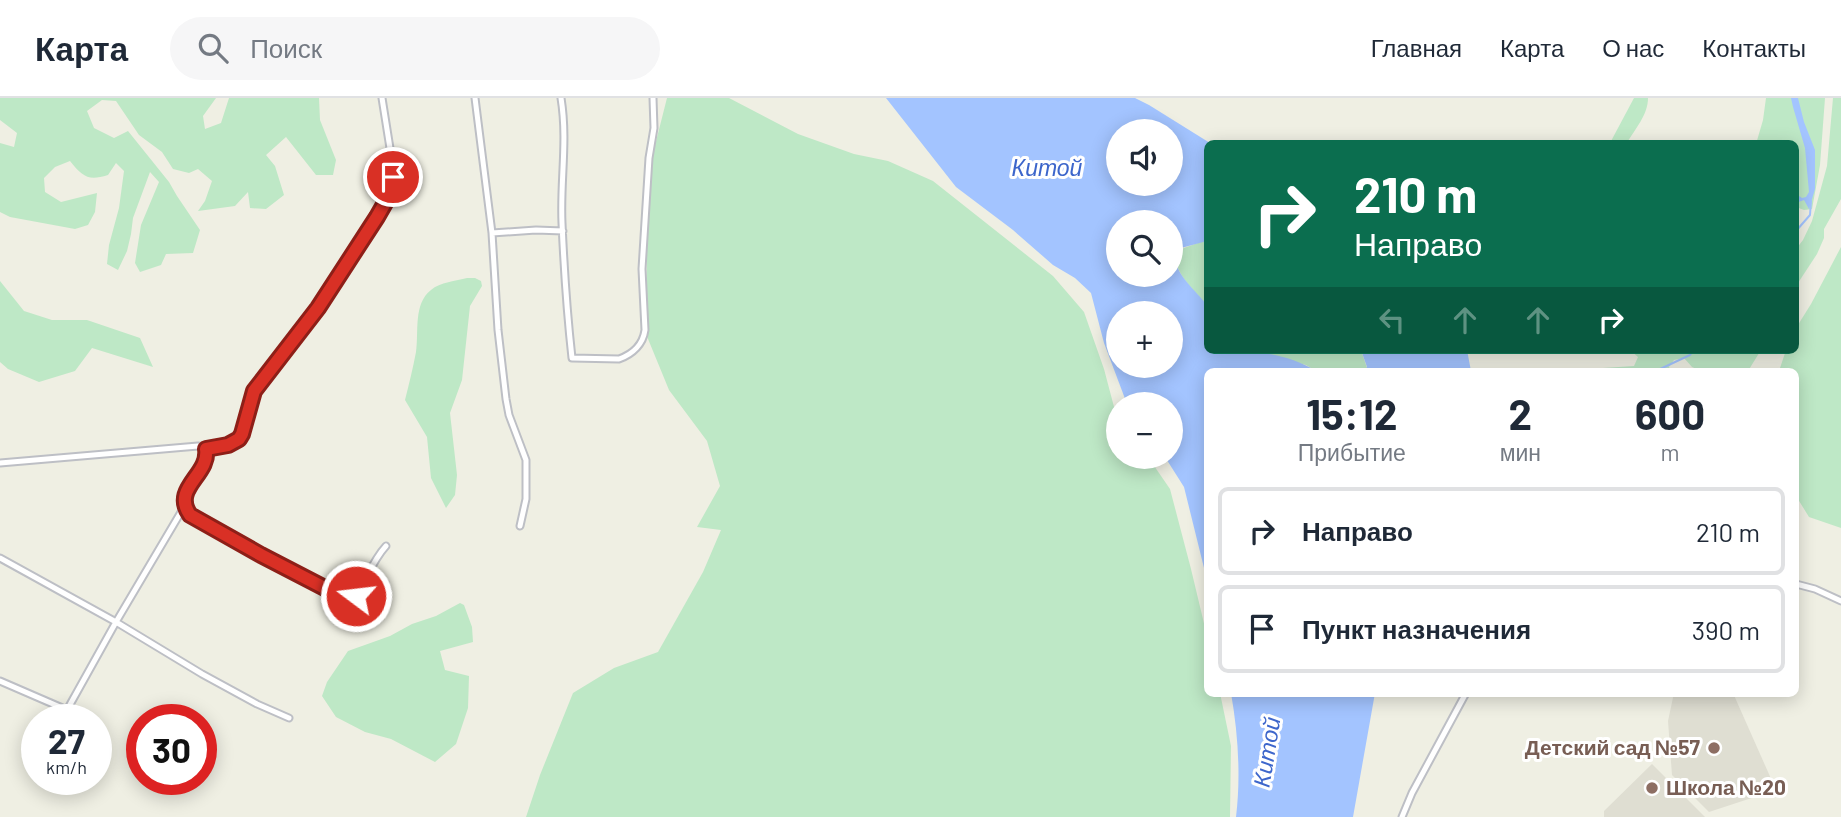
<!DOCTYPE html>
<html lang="ru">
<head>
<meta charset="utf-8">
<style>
	:root { --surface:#fff; --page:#f6f6f7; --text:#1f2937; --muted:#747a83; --line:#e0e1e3 }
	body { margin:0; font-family:Barlow,sans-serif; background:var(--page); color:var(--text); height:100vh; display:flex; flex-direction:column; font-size:26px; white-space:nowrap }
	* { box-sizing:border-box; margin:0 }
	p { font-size:23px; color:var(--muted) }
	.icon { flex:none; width:38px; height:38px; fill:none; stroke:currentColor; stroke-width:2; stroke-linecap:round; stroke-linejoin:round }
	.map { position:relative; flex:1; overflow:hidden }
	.details { position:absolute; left:1204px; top:270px; width:595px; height:329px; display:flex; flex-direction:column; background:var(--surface); border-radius:10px; box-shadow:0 4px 18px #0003 }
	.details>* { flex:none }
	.top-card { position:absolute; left:1204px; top:42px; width:595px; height:214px; border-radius:10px; box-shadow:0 4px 18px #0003; background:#0b6e4f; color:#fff; overflow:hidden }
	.fabs { position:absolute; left:1106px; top:21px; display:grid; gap:14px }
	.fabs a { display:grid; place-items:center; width:77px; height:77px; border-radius:50%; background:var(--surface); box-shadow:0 4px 18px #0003; font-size:35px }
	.speed { position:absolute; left:21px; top:606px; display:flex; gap:14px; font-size:35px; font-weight:700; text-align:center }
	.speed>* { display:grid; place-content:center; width:91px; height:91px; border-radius:50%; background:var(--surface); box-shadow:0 4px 18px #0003; line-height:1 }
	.speed small { font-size:18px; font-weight:400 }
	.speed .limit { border:10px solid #d22; background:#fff; color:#111 }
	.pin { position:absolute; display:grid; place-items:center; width:60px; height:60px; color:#fff; margin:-30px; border:4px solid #fff; border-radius:50%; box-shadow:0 2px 7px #0007 }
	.me { position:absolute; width:77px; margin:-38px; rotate:285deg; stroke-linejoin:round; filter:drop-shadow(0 0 5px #0008) }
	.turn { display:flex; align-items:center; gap:24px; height:147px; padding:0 35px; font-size:32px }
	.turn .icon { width:91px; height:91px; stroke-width:2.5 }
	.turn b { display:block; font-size:49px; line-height:60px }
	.lanes { display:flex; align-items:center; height:66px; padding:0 35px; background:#0003; justify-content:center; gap:35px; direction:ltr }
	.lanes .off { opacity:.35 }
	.eta { display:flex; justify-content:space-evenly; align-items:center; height:119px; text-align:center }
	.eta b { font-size:42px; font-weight:700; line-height:49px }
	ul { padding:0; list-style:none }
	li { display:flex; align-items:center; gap:21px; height:88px; margin:0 14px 10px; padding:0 21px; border:4px solid var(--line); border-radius:10px }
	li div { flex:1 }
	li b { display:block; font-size:26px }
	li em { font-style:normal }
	header { display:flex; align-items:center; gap:42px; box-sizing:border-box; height:98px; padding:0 35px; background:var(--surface); border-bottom:2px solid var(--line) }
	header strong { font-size:33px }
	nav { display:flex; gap:38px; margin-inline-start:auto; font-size:24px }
	.search { width:490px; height:63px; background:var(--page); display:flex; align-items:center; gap:18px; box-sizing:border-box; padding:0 24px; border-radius:38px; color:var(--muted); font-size:26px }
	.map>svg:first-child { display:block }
	.education { fill:#dfded2 }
	.green { fill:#bee8c6 }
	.water { fill:#a3c4ff; fill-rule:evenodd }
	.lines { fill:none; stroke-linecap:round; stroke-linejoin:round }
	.stream { stroke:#a3c4ff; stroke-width:2 }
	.minor-casing { stroke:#bdbfc5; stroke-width:9 }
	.minor { stroke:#fff; stroke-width:5 }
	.route-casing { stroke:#8d1f18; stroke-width:18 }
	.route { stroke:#d93025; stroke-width:12 }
	.education-dot { fill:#8d6e63; stroke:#fff; stroke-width:2.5 }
	.labels { text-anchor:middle; stroke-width:6; stroke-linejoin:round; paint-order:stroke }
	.education-label { font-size:21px; font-weight:bold; fill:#785e54; stroke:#fff; text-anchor:end }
	.water-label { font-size:23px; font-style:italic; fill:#3d66cb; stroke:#fff }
</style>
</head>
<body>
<header>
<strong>Карта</strong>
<div class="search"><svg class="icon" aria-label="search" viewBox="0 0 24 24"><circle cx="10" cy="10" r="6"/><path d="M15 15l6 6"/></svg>Поиск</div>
<nav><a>Главная</a><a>Карта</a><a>О нас</a><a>Контакты</a></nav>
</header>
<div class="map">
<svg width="1841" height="719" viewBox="0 0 1841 719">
	<rect width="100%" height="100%" fill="#efefe3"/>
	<path class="education" d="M1674,595H1733L1776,692L1709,714L1672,677L1668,623Z
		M1652,666L1705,719H1604V713Z"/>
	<path class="green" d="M0,0H216L203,18L205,31L221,25L229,0H319L320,22L336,62L333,77H316L286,39L266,57L275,68L284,97L266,111L250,110L248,94L235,108L198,113L205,103L212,83L198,71L189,75L173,71L162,54L139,37L116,3L102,2L87,13L94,30L114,40L128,33L169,84L177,98L200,132L193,155L166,156L161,167L140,174L135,165L141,127L159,84L150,74L133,120L131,136L127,153L118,172L107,166L109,147L119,110L124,73L116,65L108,77C88,83 83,79 70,63L55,69L44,80L45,94L61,104L97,95L95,114L88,127L75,131L10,119L0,114V45L14,49L17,35L0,22Z
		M667,0H729L798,36L854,56L888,63L933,83L1053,178L1084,214L1104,271L1118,324V359H1148L1170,391L1191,471L1207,538L1208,595H1220L1231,648L1230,719H526L540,677L573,595L614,570L658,554L703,474L721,432L697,429L720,388L707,343L669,292L646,236L647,143L649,71Z
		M1634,0H1648C1648,17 1635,31 1627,45H1610Z
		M1766,0H1825L1820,67L1812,111L1804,112L1796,109V46H1756L1763,22Z
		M1833,0H1841V101L1824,131V140L1817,156L1796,188V151L1803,142L1812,123L1827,68Z
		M1203,143H1207V207C1194,192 1172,174 1176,153Z
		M1841,149V430L1809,419L1796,398V273H1779L1786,252H1796V230L1811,206Z
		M467,180H475L481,183L482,188L470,208L462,282L450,315L457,377L455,397L446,410L431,380L427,339L405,302C409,286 413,270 416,254C419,234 413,206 431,192C440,184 456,183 467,180Z
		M0,183L24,213L52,222H87L140,240L153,269L92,250L75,273L39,284L8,271L0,264Z
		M1249,252H1361L1367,270L1365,273H1316L1306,267Z
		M1630,252H1761L1748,273H1701L1692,269L1684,260L1674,262L1669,269L1671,273H1592L1603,270L1634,268L1638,259Z
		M460,505L464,507L472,529L473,544L440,553L445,572L469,578L468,610L456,646L435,664L391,641L365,634L336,619L322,598L327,584L348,553L390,538L412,526L436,518Z"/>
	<path class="water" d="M886,0H1135L1149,7L1210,45L1208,46L1207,143L1181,150L1176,153C1171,174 1195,191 1207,207L1208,252C1245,252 1283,253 1316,273H1208L1207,482L1184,389L1165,359H1171V306H1127L1104,245L1091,195L1075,180L1053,167L1013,132L956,89ZM1118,33H1171V86H1118ZM1118,124H1171V177H1118ZM1118,215H1171V268H1118Z
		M1791,0H1798L1804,24L1815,52V91L1809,111L1804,102L1796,105V96L1802,100L1806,99L1809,94L1805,50L1793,9Z
		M1361,252H1467L1471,273H1365L1367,269Z
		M1231,595H1375L1353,719H1236C1241,678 1238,635 1231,595Z"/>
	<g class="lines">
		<path class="stream" d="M1796,133L1810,117L1811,103
			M1633,273L1658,272L1690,257L1694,252"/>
		<defs>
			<path id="minor" d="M475,0L492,135L498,232L506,301L509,317L526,362V401L520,428
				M561,0C568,43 560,83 562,125C564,170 567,215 572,260L619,261C633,256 643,246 645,232L642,171L649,60L654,30L653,0
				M492,135L536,132L563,133
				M206,351C220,347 234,349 242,336L254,293L318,210L385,105L391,88L393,69L382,0
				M0,365L198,348L204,349C216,373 169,388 189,417L261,457L346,501L356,498C366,482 373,462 386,448
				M0,460L116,524L202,576L257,606L289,620
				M1796,486L1815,491L1841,503
				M0,583L67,612L116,524L184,409
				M1402,719L1412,695L1466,595"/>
		</defs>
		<use href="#minor" class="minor-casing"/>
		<use href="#minor" class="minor"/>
	</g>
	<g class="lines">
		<defs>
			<path id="route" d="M356,498L346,501L261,457L190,417C171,390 210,377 206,351L228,347L239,341L242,336L254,293L318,210L377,119L385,105L393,79"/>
		</defs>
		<use href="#route" class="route-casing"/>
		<use href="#route" class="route"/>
	</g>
	<g class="education-dot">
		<circle cx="1714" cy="650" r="7"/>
		<circle cx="1652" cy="690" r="7"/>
	</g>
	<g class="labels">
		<g class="education-label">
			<text x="1700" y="657">Детский сад №57</text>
			<text x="1666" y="697" text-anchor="start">Школа №20</text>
		</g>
		<g class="water-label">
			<text x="1047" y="78">Китой</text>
			<text transform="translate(1267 654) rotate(-81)" y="8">Китой</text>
		</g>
	</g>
</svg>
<div class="fabs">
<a><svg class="icon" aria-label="sound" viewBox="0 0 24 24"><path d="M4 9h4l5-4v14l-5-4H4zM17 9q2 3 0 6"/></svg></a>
<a><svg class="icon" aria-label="search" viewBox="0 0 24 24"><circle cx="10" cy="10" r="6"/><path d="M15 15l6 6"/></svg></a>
<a>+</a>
<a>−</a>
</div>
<div class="speed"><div>27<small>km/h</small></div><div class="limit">30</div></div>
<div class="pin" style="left:393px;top:79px;background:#d93025"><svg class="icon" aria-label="arrive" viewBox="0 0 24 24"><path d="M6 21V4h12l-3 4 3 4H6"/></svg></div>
<svg class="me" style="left:356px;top:498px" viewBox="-20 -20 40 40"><circle r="17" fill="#d93025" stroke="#fff" stroke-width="3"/><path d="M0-11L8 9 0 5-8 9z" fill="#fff"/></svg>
<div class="top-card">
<div class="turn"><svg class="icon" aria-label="right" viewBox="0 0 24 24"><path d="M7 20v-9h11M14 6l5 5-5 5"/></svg><div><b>210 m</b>Направо</div></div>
<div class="lanes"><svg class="icon off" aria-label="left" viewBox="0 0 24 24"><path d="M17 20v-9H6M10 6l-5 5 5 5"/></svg><svg class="icon off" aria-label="ahead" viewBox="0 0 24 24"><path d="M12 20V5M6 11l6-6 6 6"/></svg><svg class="icon off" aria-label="ahead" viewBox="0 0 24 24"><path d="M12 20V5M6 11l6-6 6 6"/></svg><svg class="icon" aria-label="right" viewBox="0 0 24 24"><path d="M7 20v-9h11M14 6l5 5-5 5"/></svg></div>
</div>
<section class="details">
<div class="eta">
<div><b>15:12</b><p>Прибытие</p></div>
<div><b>2</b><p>мин</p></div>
<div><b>600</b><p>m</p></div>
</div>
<ul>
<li><svg class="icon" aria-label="right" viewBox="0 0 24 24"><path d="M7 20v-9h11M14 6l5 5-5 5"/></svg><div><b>Направо</b></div><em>210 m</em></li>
<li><svg class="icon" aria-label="arrive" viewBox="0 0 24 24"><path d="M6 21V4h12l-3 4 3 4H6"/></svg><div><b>Пункт назначения</b></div><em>390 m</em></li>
</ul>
</section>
</div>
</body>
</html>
